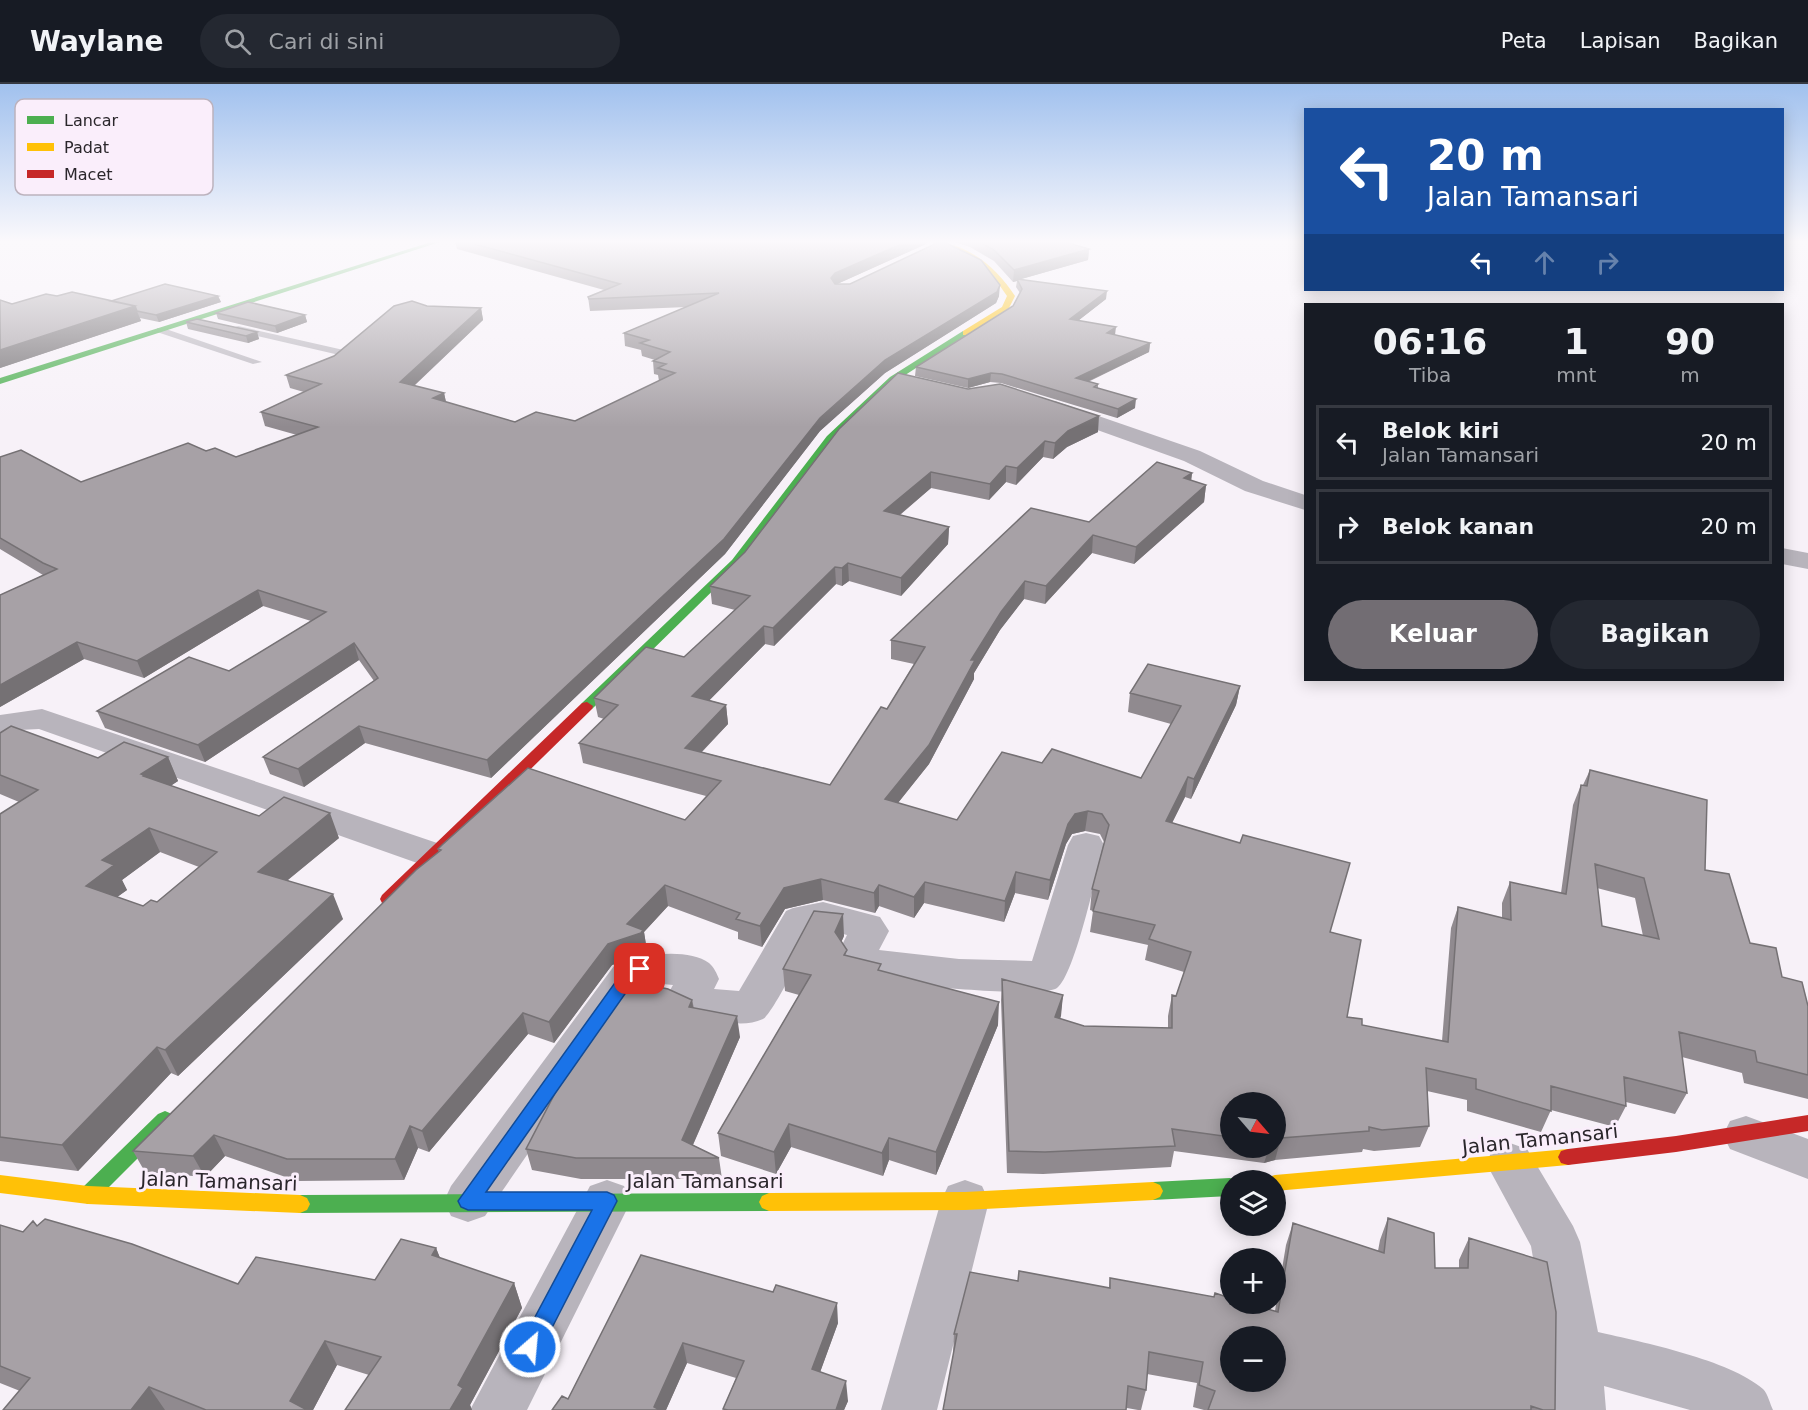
<!DOCTYPE html>
<html lang="id">
<head>
<meta charset="utf-8">
<style>
	:root { --surface:#171b24; --page:#242831; --text:#f1f3f6; --muted:#9ea1a6; --line:#363941; --accent:#726d73 }
	body { margin:0; font-family:"DejaVu Sans",sans-serif; background:var(--page); color:var(--text); height:100vh; display:flex; flex-direction:column; font-size:22px; white-space:nowrap }
	* { box-sizing:border-box; margin:0 }
	p { font-size:20px; color:var(--muted) }
	.icon { flex:none; width:33px; height:33px; fill:none; stroke:currentColor; stroke-width:2; stroke-linecap:round; stroke-linejoin:round }
	.map { position:relative; flex:1; overflow:hidden }
	.drawer { position:absolute; left:1304px; top:219px; width:480px; height:378px; display:flex; flex-direction:column; background:var(--surface); border-radius:0px; box-shadow:0 3px 15px #0003 }
	.drawer>* { flex:none }
	.banner { position:absolute; left:1304px; top:24px; width:480px; height:183px; border-radius:0px; box-shadow:0 3px 15px #0003; background:#1a4fa0; color:#fff; overflow:hidden }
	.needle { width:39px; rotate:118deg }
	.buttons { position:absolute; left:1220px; top:1008px; display:grid; gap:12px }
	.buttons a { display:grid; place-items:center; width:66px; height:66px; border-radius:50%; background:var(--surface); box-shadow:0 3px 15px #0003; font-size:30px }
	.pin { position:absolute; display:grid; place-items:center; width:51px; height:51px; color:#fff; margin:-26px; border-radius:12px; box-shadow:0 3px 9px #0006 }
	.me { position:absolute; width:66px; margin:-33px; rotate:27deg; stroke-linejoin:round; filter:drop-shadow(0 0 4px #0008) }
	.turn { display:flex; align-items:center; gap:21px; height:126px; padding:0 24px; font-size:27px }
	.turn .icon { width:78px; height:78px; stroke-width:2.5 }
	.turn b { display:block; font-size:42px; line-height:51px }
	.lanes { display:flex; align-items:center; height:57px; padding:0 24px; background:#0003; justify-content:center; gap:30px; direction:ltr }
	.lanes .off { opacity:.35 }
	.eta { display:flex; justify-content:space-evenly; align-items:center; height:102px; text-align:center }
	.eta b { font-size:36px; font-weight:700; line-height:42px }
	.cta { display:flex; gap:12px; margin-top:auto; padding:12px 24px }
	.cta a { flex:1; height:69px; border-radius:36px; background:var(--accent); color:#fff; font-size:24px; font-weight:700; line-height:69px; text-align:center }
	.cta a+a { background:var(--page); color:var(--text) }
	ul { padding:0; list-style:none }
	li { display:flex; align-items:center; gap:18px; height:75px; margin:0 12px 9px; padding:0 12px; border:3px solid var(--line); border-radius:0px }
	li div { flex:1 }
	li b { display:block; font-size:22px }
	li em { font-style:normal }
	header { display:flex; align-items:center; gap:36px; box-sizing:border-box; height:84px; padding:0 30px; background:var(--surface); border-bottom:2px solid var(--line) }
	header strong { font-size:28px }
	nav { display:flex; gap:33px; margin-inline-start:auto; font-size:21px }
	.search { width:420px; height:54px; background:var(--page); display:flex; align-items:center; gap:15px; box-sizing:border-box; padding:0 21px; border-radius:33px; color:var(--muted); font-size:22px }
	.map>svg:first-child { display:block }
	.lines { fill:none; stroke-linecap:round; stroke-linejoin:round }
	.lane { fill:#b8b4bc; fill-rule:evenodd }
	.street { fill:#b8b4bc; fill-rule:evenodd }
	.fast { fill:#4caf50; fill-rule:evenodd }
	.slow { fill:#ffc107; fill-rule:evenodd }
	.jam { fill:#c62828; fill-rule:evenodd }
	.wall { fill:#908a8f; fill-rule:evenodd }
	.shaded-wall { fill:#757174 }
	.building { fill:#a7a1a6; stroke:#757174; stroke-width:1.5; fill-rule:evenodd }
	.route { fill:#1a73e8; stroke:#114b97; stroke-width:1.5 }
	.labels { text-anchor:middle; stroke-width:6; stroke-linejoin:round; paint-order:stroke }
	.near-street-label { font-size:20px; fill:#2a262b; stroke:#faeefb }
	.key { fill:#faeefb; stroke:#bcb2bd; stroke-width:1.5 }
	.key-label { font-size:16px; fill:#2a262b }
</style>
</head>
<body>
<header>
<strong>Waylane</strong>
<div class="search"><svg class="icon" aria-label="search" viewBox="0 0 24 24"><circle cx="10" cy="10" r="6"/><path d="M15 15l6 6"/></svg>Cari di sini</div>
<nav><a>Peta</a><a>Lapisan</a><a>Bagikan</a></nav>
</header>
<div class="map">
<svg width="1808" height="1326" viewBox="0 0 1808 1326">
	<rect width="100%" height="100%" fill="#f7f1f8"/>
	<g class="lines">
		<path class="lane" d="M238,242L348,267L353,270L348,273L235,247V243Z
			M157,244H163L262,278L253,280L157,248Z"/>
		<path class="street" d="M1055,317L1200,367L1263,397L1305,411V426L1245,407L1184,377L1047,328L1044,323L1047,318Z
			M1782,464L1808,469V485L1782,480Z
			M42,625L446,762L451,771L446,780L433,783L420,780L39,645L19,646L0,654V631Z
			M1086,749L1099,752L1104,761C1097,786 1075,891 1057,904C1042,915 875,900 854,890C845,886 841,878 838,869L847,851L832,847H814C806,861 773,930 763,935C746,943 726,938 708,936C690,934 675,932 665,915L673,901L652,899L642,904L485,1132L468,1138L451,1132L444,1117L451,1102L614,882C636,870 688,863 709,879C714,883 717,890 719,895L714,905L739,907L786,827L793,824L823,818L880,833L889,847L879,866L959,875L1032,877L1068,761L1073,752Z
			M1746,1032L1808,1055V1095L1730,1065L1723,1051L1730,1037Z
			M1510,1059L1527,1065L1573,1142L1580,1158L1598,1248C1642,1258 1730,1276 1763,1305C1768,1310 1770,1320 1773,1326H1690L1604,1302L1606,1326H1550L1549,1269L1531,1162L1486,1079L1493,1065Z
			M607,1096L624,1102L631,1117L527,1326H470L590,1102Z
			M965,1096L982,1102L989,1117L937,1326H881L941,1117L948,1102Z"/>
		<path class="fast" d="M431,158H440L0,300V294Z
			M963,247L970,249L896,297L833,356L740,480L592,625H582L581,622L582,619L732,476L827,352L890,293Z
			M165,1027L172,1030L174,1035L172,1040L95,1117L88,1120L81,1117L78,1111L81,1105L158,1030Z
			M1230,1094L1236,1096H1230V1112L1153,1116L1146,1113L1143,1107L1146,1101L1153,1098Z
			M769,1109L776,1112L779,1118L776,1124L769,1127L300,1129L293,1126L290,1120L293,1114L300,1111Z"/>
		<path class="slow" d="M932,158C967,158 997,184 1015,212L1008,226L969,251H963V247L1002,223L1007,212L993,192L977,178Z
			M1568,1065L1575,1067L1578,1073L1575,1079L1568,1081L1275,1107V1096H1266L1268,1093L1275,1091Z
			M0,1091L88,1102L300,1111L307,1114L310,1120L307,1126L300,1129L88,1120L0,1109Z
			M1153,1098L1160,1101L1163,1107L1160,1113L1153,1116L965,1126L769,1127L762,1124L759,1118L762,1112L769,1109L965,1108Z"/>
		<path class="jam" d="M587,618L593,622L592,625L394,819H382L380,815L382,811L582,619Z
			M1808,1031V1047L1676,1068L1568,1081L1561,1079L1558,1073L1561,1067L1568,1065L1676,1052Z"/>
	</g>
	<path class="wall" d="M455,158H927L926,160L837,200L999,212L996,219L885,289L820,347L725,470L491,694L365,659L304,703L270,690L263,673L374,597L359,576L205,678L105,644L97,627L229,587L311,537L263,522L144,594L84,575L0,623V511L43,491L0,465V373L81,398L206,367L236,373L297,351L265,342L261,328L304,308L290,304L286,291L334,272L427,222L481,224L483,236L414,302L444,309L446,318L515,338L575,337L659,297L658,291L654,290L653,277L655,276L642,272L641,266L625,262L624,249L687,223L590,227L588,213L604,206L457,165Z
		M954,158H1065L1089,165L1088,176L1021,195L1106,215L1079,236L1115,251L1150,259L1149,268L1088,298L1098,300V304L1135,324L1117,334L1001,299L990,298L968,304L915,292L916,283L1013,222L1020,209L1016,203L1017,197L1013,198L994,177L970,163Z
		M57,212L111,217L218,212L221,218L159,238L140,234L141,237L0,284V216L12,220Z
		M216,229L305,231L307,238L277,249L218,235Z
		M186,238L257,248L259,255L248,259L188,245Z
		M839,345L1098,348L1067,363L1053,375L1043,373L1016,401L1006,398L989,416L931,404L900,431L949,443L948,460L901,512L849,497L842,502L836,500L774,562L765,560L709,616L726,621L728,640L702,668L830,701L887,625L914,580L891,575V556L1089,438L1192,389L1191,397L1206,401L1204,418L1134,480L1092,469L1045,520L1024,515L1000,546L974,589V595L929,680L898,719L957,736L1042,679L1141,694L1171,640L1128,628L1130,609L1240,602L1236,621L1191,715L1185,713L1172,739L1331,848L1347,933L1362,941L1442,957L1451,844L1458,823L1502,834V819L1510,798L1561,809L1573,721L1581,701H1583L1590,686L1705,786L1750,859L1808,922V1015L1744,999L1742,989L1682,973L1687,1009L1675,1030L1626,1018V1022L1615,1043L1551,1026L1541,1048L1467,1027V1016L1427,1007L1429,1042L1420,1063L1374,1067L1363,1065L1362,1068L1275,1076L1264,1079L1174,1067L1171,1083L1043,1090L1007,1089L1001,916L1002,895L1063,911L1060,935L1084,942L1168,944V932L1172,911L1176,912L1184,888L1145,876L1148,861L1090,848L1093,827L1090,826L1092,805L1104,758L1100,750L1085,747L1072,750L1066,760L1048,816L1015,809L1004,838L924,819L914,834L879,822L875,829L823,816L785,825L762,863L738,855V848L668,822L644,848L647,867L644,870L612,881L554,959L528,950L429,1068L418,1064L404,1096L297,1097L225,1072L205,1093L145,1088L133,1067L439,768L438,765L685,736L706,712L583,679L579,659L604,635L598,633L594,614L684,573L735,526L712,520L710,502L745,468ZM1597,804L1635,814L1643,852L1602,842ZM1230,1018L1275,1064H1230Z
		M0,649L98,674L168,673L178,697L170,702L259,732L339,754L288,796L343,835L178,992L171,989L78,1087L0,1077V730L19,718L0,710ZM160,768L199,783L157,818L143,822L117,813L127,806L122,796Z
		M844,852L841,858L847,872L998,941L936,1091L889,1076L883,1092L791,1063L776,1090L721,1072L718,1049L799,911L785,907L783,885Z
		M692,916L694,924L740,953L693,1061L719,1074L722,1095H581L532,1086L526,1065Z
		M1388,1134L1435,1184H1459V1176L1469,1154L1555,1326H1204L1193,1323L1197,1299L1147,1290L1146,1306L1141,1326H1138L1127,1324L953,1271L954,1250L1018,1197L1109,1204L1110,1194L1275,1227L1286,1161L1293,1139L1378,1167L1380,1156Z
		M0,1141L23,1148L37,1142L238,1200L375,1196L436,1164L440,1174L514,1199L522,1224L470,1321L472,1326H345L369,1291L337,1281L313,1326H3L20,1307L0,1299Z
		M641,1171L838,1239L820,1288L848,1317L844,1326H724L723,1325L736,1294L687,1279L666,1326H552L568,1315Z"/>
	<path class="shaded-wall" d="M906,158H927L926,160L835,201L831,194L835,189Z
		M1089,165L1088,176L1018,196L1017,195V197L1013,198L1014,186Z
		M1000,201L999,212L996,219L885,289L820,347L725,470L491,694L487,676L820,334L885,276Z
		M1107,207L1106,215L1070,243V235Z
		M218,212L221,218L159,238L156,231Z
		M135,222L141,237L0,284V266Z
		M481,224L483,236L404,311L400,298Z
		M305,231L307,238L277,249L275,242Z
		M1116,243L1115,251L1107,249Z
		M257,248L259,255L248,259L246,252Z
		M1150,259L1149,268L1076,303V294Z
		M991,289L990,298L968,304V295Z
		M444,309L447,323L433,314Z
		M1136,315L1135,324L1117,334L1118,325Z
		M1099,332L1098,348L1067,363L1053,375L1055,359L1068,347Z
		M1045,357L1043,373L1016,401L1017,384Z
		M1006,382V398L989,416L990,400Z
		M931,388V404L884,444V427Z
		M1192,389L1190,405L1184,394Z
		M1206,401L1204,418L1134,480L1136,463Z
		M949,443L948,460L901,512V494Z
		M1093,451L1092,469L1045,520L1046,502Z
		M848,479L849,497L842,502V484Z
		M835,483L836,500L774,562L773,544Z
		M1025,497L1024,515L1000,546L974,589V595L929,680L885,735V715L1001,528Z
		M258,506L263,522L144,594L137,577Z
		M764,542L765,560L695,631L692,612Z
		M77,558L84,575L0,623V601Z
		M354,559L359,576L205,678L198,661Z
		M1240,602L1236,621L1191,715L1194,695Z
		M726,621L728,640L687,683L685,664Z
		M359,642L365,659L304,703L298,685Z
		M168,673L178,697L154,713L141,690Z
		M1188,693L1185,713L1163,757L1166,737Z
		M1088,727L1085,747L1072,750L1066,760L1048,816L1050,796L1068,740L1075,730Z
		M330,729L339,754L268,812L258,788Z
		M149,744L160,768L122,796L127,806L99,826L86,802L102,776Z
		M1016,788L1015,809L1004,838L1005,817Z
		M821,795L823,816L785,825L762,863L760,842L784,804Z
		M925,798L924,819L914,834V813Z
		M665,801L668,822L644,848L647,867L644,870L612,881L554,959L549,938L608,860Z
		M879,801V822L875,829L874,809Z
		M333,810L343,835L178,992L165,966Z
		M843,830L844,852L836,870L835,848Z
		M1063,911L1061,932L1053,954L1055,933Z
		M692,916L695,937L689,923Z
		M999,918L998,941L936,1091V1068Z
		M523,929L528,950L429,1068L422,1047Z
		M737,932L740,953L687,1074L682,1056Z
		M157,963L171,989L78,1087L62,1061Z
		M789,1040L791,1063L776,1090L774,1068Z
		M410,1042L418,1064L404,1096L395,1075Z
		M214,1051L225,1072L205,1093L193,1072Z
		M889,1054V1076L883,1092L882,1069Z
		M1281,1054L1275,1076L1264,1079L1269,1064H1275V1056Z
		M436,1164L446,1189L432,1171Z
		M514,1199L522,1224L470,1321L472,1326H450L458,1301Z
		M837,1219L838,1239L814,1305L812,1285Z
		M325,1257L337,1281L313,1326H295L290,1317Z
		M683,1259L687,1279L666,1326H654V1323Z
		M846,1297L848,1317L844,1326H836Z
		M149,1303L165,1326H131Z"/>
	<path class="building" d="M467,158H906L835,189L831,194L835,200H850L939,158H944L981,176L1000,201L997,208L885,276L820,334L724,455L487,676L359,642L298,685L263,673L378,594L354,559L198,661L97,627L189,573L229,587L326,528L258,506L137,577L77,558L0,601V511L57,485L43,479L0,454V373L21,366L81,398L188,359L206,367L215,364L236,373L318,343L261,328L321,300L286,291L334,272L394,222L412,217L427,222L481,224L400,298L444,309L433,314L515,338L536,328L575,337L675,289L658,284L666,280L653,277L670,268L640,259L649,256L624,249L719,209L589,215L588,213L620,200Z
		M980,158H1065L1089,165L1014,186L994,166Z
		M1017,195L1107,207L1070,235L1116,243L1107,249L1150,259L1076,294L1098,300L1094,303L1136,315L1118,325L1002,290L991,289L968,295L916,283L1013,222L1022,205Z
		M165,200L218,212L156,231L137,227L135,222L111,217Z
		M72,208L135,222L0,266V216L12,220L46,210L57,212Z
		M248,218L305,231L275,242L216,229Z
		M197,235L257,248L246,252L186,238Z
		M898,289L968,305L1000,300L1099,332L1068,347L1055,359L1045,357L1017,384L1006,382L990,400L931,388L884,427L949,443L901,494L848,479L842,484L835,483L773,544L764,542L692,612L726,621L685,664L830,701L881,623L887,625L925,563L891,556L1031,424L1089,438L1157,378L1192,389L1184,394L1206,401L1136,463L1093,451L1046,502L1025,497L1001,528L971,576H975L929,661L885,715L957,736L1002,668L1042,679L1052,665L1141,694L1181,622L1130,609L1148,580L1240,602L1194,695L1188,693L1166,737L1240,759L1243,751L1350,779L1330,848L1361,856L1347,933L1362,935V941L1448,958L1458,823L1511,836L1510,798L1566,810L1581,701L1587,702L1590,686L1707,716L1705,786L1729,790L1750,859L1776,864L1782,893L1802,898L1808,922V991L1757,978L1755,967L1679,948L1687,1009L1624,993L1626,1022L1551,1002V1027L1476,1005V995L1426,984L1429,1042L1382,1046L1369,1043V1047L1281,1054L1275,1056V1018H1230V1053L1172,1045L1175,1062L1045,1068L1009,1067L1002,895L1063,911L1055,933L1084,942L1172,944V911L1176,912L1191,868L1149,855L1155,841L1093,827L1099,807L1092,805L1109,741L1102,730L1088,727L1075,730L1068,740L1050,796L1016,788L1005,817L925,798L914,813L879,801L874,809L821,795L784,804L760,842L736,835L740,829L665,801L627,840L643,846L641,849L608,860L549,938L523,929L422,1047L410,1042L395,1075H287L214,1051L193,1072L133,1067L416,786L441,766L438,765L442,761L528,684L685,736L721,697L579,659L618,621L594,614L646,563L684,573L750,512L710,502L745,468L839,345ZM1595,780L1644,794L1659,855L1602,842Z
		M11,642L98,674L124,658L168,673L141,690L144,691L143,692L259,732L284,713L330,729L258,788L333,810L165,966L157,963L62,1061L0,1053V730L38,706L0,691V649ZM149,744L217,768L157,818L151,816L143,822L86,802L114,781L102,776Z
		M814,827L843,830L835,848L847,866L844,871L881,880L878,886L999,918L936,1068L889,1054L882,1069L789,1040L774,1068L718,1049L811,891L783,885Z
		M631,897L668,905L692,916L689,923L737,932L682,1056L719,1074H576L526,1065L564,992Z
		M1388,1134L1434,1149L1435,1184H1468L1469,1154L1547,1178L1556,1228L1555,1326H1543L1531,1322V1326H1208L1215,1307L1199,1301L1203,1278L1149,1268L1146,1306L1128,1302L1126,1326H943L957,1250H954L970,1188L1018,1197L1019,1187L1110,1204V1194L1214,1213L1215,1209L1230,1214V1220H1249L1278,1228L1293,1139L1384,1169ZM1230,1252H1275V1298H1230Z
		M45,1135L132,1160L238,1200L256,1173L375,1196L401,1155L436,1164L432,1171L514,1199L458,1301L463,1304L450,1326H345L381,1273L325,1257L290,1317L307,1326H206L149,1303L131,1326H3L30,1294L0,1282V1141L23,1148L33,1137L37,1142Z
		M641,1171L773,1208L776,1201L837,1219L812,1285L846,1297L836,1326H728L723,1325L744,1277L683,1259L654,1323L660,1326H552L562,1312L568,1315Z"/>
	<linearGradient id="sky" x2="0" y2="1"><stop stop-color="#a1c1ee"/><stop offset="0.46" stop-color="#fbf9fc"/><stop offset="1" stop-color="#fbf9fc" stop-opacity="0"/></linearGradient>
	<rect width="1808" height="343" fill="url(#sky)"/>
	<path class="route" d="M640,878L648,885L634,897L486,1108H607L614,1111L617,1117L538,1271L530,1274L523,1271L519,1263L592,1126H468L461,1123L458,1117L622,889Z"/>
	<g class="labels">
		<g class="near-street-label">
			<text transform="translate(1540 1055) rotate(-6)" y="7">Jalan Tamansari</text>
			<text transform="translate(219 1097) rotate(2)" y="7">Jalan Tamansari</text>
			<text x="705" y="1104">Jalan Tamansari</text>
		</g>
	</g>
	<rect x="15" y="15" width="198" height="96" rx="9" class="key"/>
	<rect x="27" y="32" width="27" height="8" fill="#4caf50"/>
	<rect x="27" y="59" width="27" height="8" fill="#ffc107"/>
	<rect x="27" y="86" width="27" height="8" fill="#c62828"/>
	<g class="key-label">
		<text x="64" y="42">Lancar</text>
		<text x="64" y="69">Padat</text>
		<text x="64" y="96">Macet</text>
	</g>
</svg>
<div class="buttons">
<a><svg class="needle" viewBox="-14 -14 28 28"><path d="M0-13l5 13h-10z" fill="#e53935"/><path d="M0 13l5-13h-10z" fill="#9ea1a6"/></svg></a>
<a><svg class="icon" aria-label="layers" viewBox="0 0 24 24"><path d="M12 4l9 5-9 5-9-5zM3 14l9 5 9-5"/></svg></a>
<a>+</a>
<a>−</a>
</div>
<div class="pin" style="left:640px;top:885px;background:#d93025"><svg class="icon" aria-label="arrive" viewBox="0 0 24 24"><path d="M6 21V4h12l-3 4 3 4H6"/></svg></div>
<svg class="me" style="left:530px;top:1263px" viewBox="-20 -20 40 40"><circle r="17" fill="#1a73e8" stroke="#fff" stroke-width="3"/><path d="M0-11L8 9 0 5-8 9z" fill="#fff"/></svg>
<div class="banner">
<div class="turn"><svg class="icon" aria-label="left" viewBox="0 0 24 24"><path d="M17 20v-9H6M10 6l-5 5 5 5"/></svg><div><b>20 m</b>Jalan Tamansari</div></div>
<div class="lanes"><svg class="icon" aria-label="left" viewBox="0 0 24 24"><path d="M17 20v-9H6M10 6l-5 5 5 5"/></svg><svg class="icon off" aria-label="ahead" viewBox="0 0 24 24"><path d="M12 20V5M6 11l6-6 6 6"/></svg><svg class="icon off" aria-label="right" viewBox="0 0 24 24"><path d="M7 20v-9h11M14 6l5 5-5 5"/></svg></div>
</div>
<section class="drawer">
<div class="eta">
<div><b>06:16</b><p>Tiba</p></div>
<div><b>1</b><p>mnt</p></div>
<div><b>90</b><p>m</p></div>
</div>
<ul>
<li><svg class="icon" aria-label="left" viewBox="0 0 24 24"><path d="M17 20v-9H6M10 6l-5 5 5 5"/></svg><div><b>Belok kiri</b><p>Jalan Tamansari</p></div><em>20 m</em></li>
<li><svg class="icon" aria-label="right" viewBox="0 0 24 24"><path d="M7 20v-9h11M14 6l5 5-5 5"/></svg><div><b>Belok kanan</b></div><em>20 m</em></li>
</ul>
<div class="cta"><a>Keluar</a><a>Bagikan</a></div>
</section>
</div>
</body>
</html>
